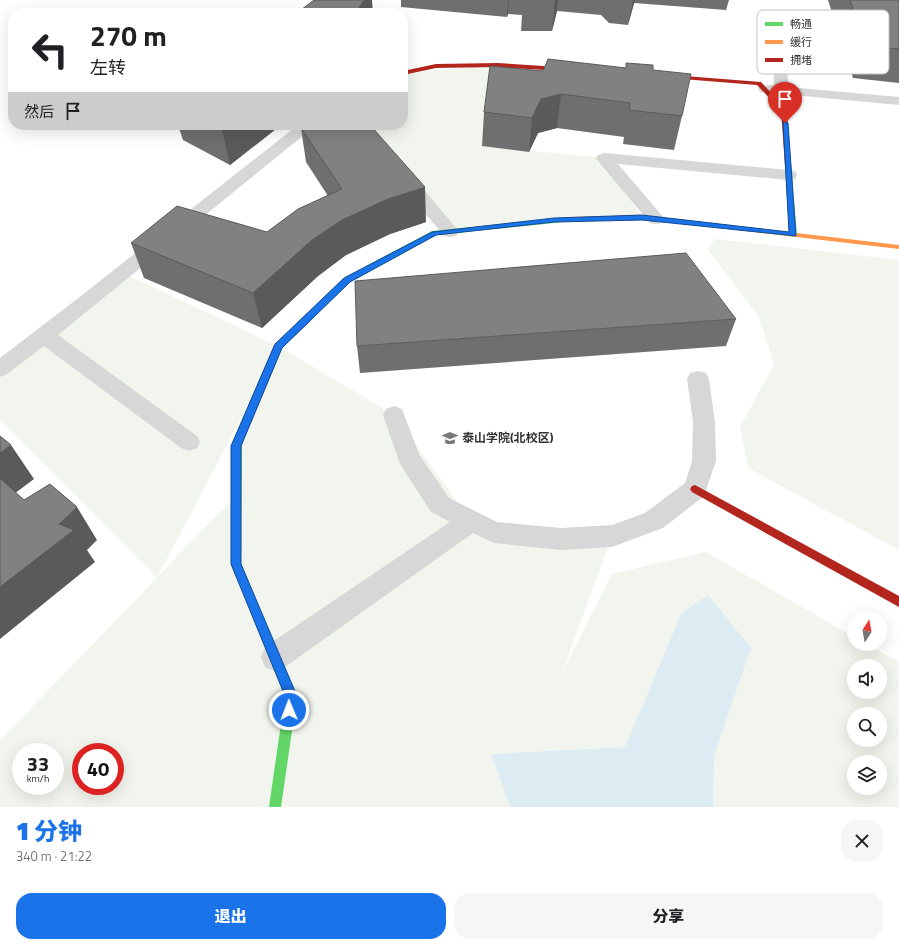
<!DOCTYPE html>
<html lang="zh">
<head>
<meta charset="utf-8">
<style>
	:root { --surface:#fff; --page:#f6f6f6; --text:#202124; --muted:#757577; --accent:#1a73e8 }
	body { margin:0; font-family:"Titillium Web","Noto Sans SC",sans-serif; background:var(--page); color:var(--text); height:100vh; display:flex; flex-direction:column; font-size:15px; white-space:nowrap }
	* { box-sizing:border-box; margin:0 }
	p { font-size:13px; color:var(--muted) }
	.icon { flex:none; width:22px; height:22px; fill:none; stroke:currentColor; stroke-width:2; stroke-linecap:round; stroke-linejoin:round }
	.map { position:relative; height:807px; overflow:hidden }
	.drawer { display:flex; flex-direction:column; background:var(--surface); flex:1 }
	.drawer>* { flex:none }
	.guide { position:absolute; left:8px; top:8px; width:400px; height:122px; border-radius:16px; box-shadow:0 4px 16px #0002; background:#fff; color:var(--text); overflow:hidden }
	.needle { width:26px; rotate:11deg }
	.tools { position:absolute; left:847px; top:611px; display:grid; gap:8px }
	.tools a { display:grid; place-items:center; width:40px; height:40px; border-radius:50%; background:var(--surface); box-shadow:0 4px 16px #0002; font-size:20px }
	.speed { position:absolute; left:12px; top:743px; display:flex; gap:8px; font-size:20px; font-weight:700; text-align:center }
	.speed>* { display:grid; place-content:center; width:52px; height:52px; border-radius:50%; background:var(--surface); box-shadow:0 4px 16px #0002; line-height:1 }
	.speed small { font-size:10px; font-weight:400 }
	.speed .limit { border:6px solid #d22; background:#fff; color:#111 }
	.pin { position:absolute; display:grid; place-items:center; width:34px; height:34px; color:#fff; margin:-41px -17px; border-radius:50% 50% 50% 0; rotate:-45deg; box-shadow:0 0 4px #0007 }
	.pin .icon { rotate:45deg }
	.me { position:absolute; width:44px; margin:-22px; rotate:359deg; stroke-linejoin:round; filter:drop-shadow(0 0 3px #0008) }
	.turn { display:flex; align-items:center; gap:14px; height:84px; padding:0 16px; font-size:18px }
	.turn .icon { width:52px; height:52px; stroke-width:2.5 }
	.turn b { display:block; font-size:28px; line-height:34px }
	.then { display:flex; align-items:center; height:38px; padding:0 16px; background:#0003; gap:8px; font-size:15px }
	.round { display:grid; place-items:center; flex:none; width:42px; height:42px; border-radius:16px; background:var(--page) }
	.head { display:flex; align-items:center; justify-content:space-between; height:68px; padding:0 16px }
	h1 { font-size:24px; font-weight:800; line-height:30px; color:var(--accent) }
	.primary-button { display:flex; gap:8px; margin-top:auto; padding:8px 16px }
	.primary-button a { flex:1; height:46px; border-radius:16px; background:var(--accent); color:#fff; font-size:16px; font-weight:800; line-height:46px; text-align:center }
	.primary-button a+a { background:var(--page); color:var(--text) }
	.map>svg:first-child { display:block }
	.green { fill:#f1f5ed; fill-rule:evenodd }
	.water { fill:#ddebf3 }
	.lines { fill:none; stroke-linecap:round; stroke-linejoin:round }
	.street { fill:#d7d7d7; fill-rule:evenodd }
	.fast { fill:#63d668; fill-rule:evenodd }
	.slow { fill:#ff974d; fill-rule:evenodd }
	.jam { fill:#b3261e; fill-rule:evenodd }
	.wall { fill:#6f6f6f }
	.shaded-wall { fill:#5a5a5a }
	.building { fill:#818181; stroke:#5a5a5a }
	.route { fill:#1a73e8; stroke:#114b97 }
	.labels { text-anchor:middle; stroke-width:4; stroke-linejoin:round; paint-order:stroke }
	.poi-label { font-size:12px; font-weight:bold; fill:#333; stroke:#fff; text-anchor:start }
	.key { fill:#fff; stroke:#c2c2c2; stroke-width:1 }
	.key-label { font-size:11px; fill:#333 }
</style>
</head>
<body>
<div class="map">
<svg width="899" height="807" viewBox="0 0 899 807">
	<rect width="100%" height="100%" fill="#fff"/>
	<path class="green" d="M498,65L483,146L604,158L642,217L450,232L361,125H403V73Z
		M716,239L899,260V550L748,468L740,427L774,365L759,317L707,249Z
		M123,273L278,346L394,415L471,521L612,536L562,673L612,574L706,552L854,637V644H867L899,662V807H713L714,756L751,648L681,614L625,747L491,754L510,807H0V740L157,578L0,419V368ZM275,353L236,446V496L158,576ZM854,666H880V692H854ZM854,714H880V740H854ZM21,752H55V786H21ZM81,752H115V786H81ZM854,762H880V788H854Z"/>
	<path class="water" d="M708,595L751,648L714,756L713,807H510L491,754L625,747L681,614Z"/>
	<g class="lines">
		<path class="street" d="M779,26L784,27L786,30L788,87L899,97V105L760,92L758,89L760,86L774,85L772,30L774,27Z
			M298,125H316L58,335L197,436L200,442L197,448L189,451L181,448L44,346L7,374L0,377V358L77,299Z
			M604,153L789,170L795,171L797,175L795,179L789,180L618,164L665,219L662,223L656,224L650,223L598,161L596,158L598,155Z
			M405,173L411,174L456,228L459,232L456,236L450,237L444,236L399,182L397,178L399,174Z
			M698,371L706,373L709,379L715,422L716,461L704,496L663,528L612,547L561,550L494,543L473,533L285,667L275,671L265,667L261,657L265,647L450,522L431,512L400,464L383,415L386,409L394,406L402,409L419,454L449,498L497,522L561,528L612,525L645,513L685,483L692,461L693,422L687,379L690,373Z"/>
		<path class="fast" d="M788,164L791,166L797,235L793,237L789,235L785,166Z
			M570,217H573V221L437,235L350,282L309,322L306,323L302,320L344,278L432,231Z
			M237,440L240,441L242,444L241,564L297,696L281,807H269L285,696L231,564L232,444L234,441Z"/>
		<path class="slow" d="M642,215L899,245V249L642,219L570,221L566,219L570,217Z"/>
		<path class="jam" d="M498,63L575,68L578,70L575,72L498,67L436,68L403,75V71L436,64Z
			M659,74L761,82L787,110L790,167H786L785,166L781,110L757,85L657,77V75Z
			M306,317L310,320L309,322L282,348L242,444L240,447H234L232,444L274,346L303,318Z
			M695,485L899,596V607L692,492L690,489L692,486Z"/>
	</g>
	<path class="wall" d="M401,0H729L726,10L634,3L628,25L609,23L601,15L557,11L552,31H521L522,15L508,14L507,17L401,7Z
		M828,0H899V83L853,78Z
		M626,68L653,70L682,116L674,150L623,144L624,137L557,128L538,133L529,152L482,146L484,112L543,71Z
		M178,125H281L230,165L183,140Z
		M301,128L426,222L390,234L346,255L318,276L262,328L144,278L131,243L267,232L328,196L306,162Z
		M736,319L726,346L360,373L357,346Z"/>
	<path class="shaded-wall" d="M364,0H372L373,13L358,9Z
		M508,0H509L508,14L507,17Z
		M555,0H558L557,11L552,31Z
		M633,0H635L628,25Z
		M561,94L557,128L538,133L529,152L532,118L541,99Z
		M230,125H281L230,165L222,130Z
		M425,187L426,222L390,234L346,255L318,276L262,328L253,293L312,240L342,220L388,199Z
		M11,445L34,479L10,497L0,484V453Z
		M77,507L97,540L87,550L95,562L0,639V587L59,524Z"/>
	<path class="building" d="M314,0H364L358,9L379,10L376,13H297Z
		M850,0H899V49L866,46Z
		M548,59L626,68V63L653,65V70L691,74L682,116L629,110L630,103L561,94L541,99L532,118L484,112L490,66L543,71Z
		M211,125H230L222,130Z
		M307,125H370L425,187L388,199L342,220L312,240L253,293L131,243L177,206L267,232L298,209L342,189L301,128Z
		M686,253L736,319L357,346L355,281Z
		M0,436L11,445L0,453Z
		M0,478L24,500L50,484L77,507L59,524L74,530L0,587Z"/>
	<path class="route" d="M783,121L788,123L796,236L642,220L554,222L436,235L350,282L282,348L241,446V564L297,696L293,714L289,716L284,714L283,710L285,696L231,564V446L275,344L344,278L432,232L554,218L642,215L789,232Z"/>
	<defs>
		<symbol id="university-bare" viewBox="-9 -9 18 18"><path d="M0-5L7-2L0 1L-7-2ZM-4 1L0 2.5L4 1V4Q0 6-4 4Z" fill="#7a7a7a" stroke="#fff" stroke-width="2.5" paint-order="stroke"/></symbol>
	</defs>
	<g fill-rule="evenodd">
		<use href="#university-bare" x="439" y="427" width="22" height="22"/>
	</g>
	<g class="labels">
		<g class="poi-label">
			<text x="462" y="442">泰山学院(北校区)</text>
		</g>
	</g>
	<rect x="757" y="10" width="132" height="64" rx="6" class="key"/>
	<rect x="765" y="22" width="18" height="4" fill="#63d668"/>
	<rect x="765" y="40" width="18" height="4" fill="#ff974d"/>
	<rect x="765" y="58" width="18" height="4" fill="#b3261e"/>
	<g class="key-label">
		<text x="790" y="28">畅通</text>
		<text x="790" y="46">缓行</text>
		<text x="790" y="64">拥堵</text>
	</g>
</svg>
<div class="tools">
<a><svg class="needle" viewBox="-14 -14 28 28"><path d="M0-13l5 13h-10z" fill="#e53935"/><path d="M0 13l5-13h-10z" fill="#757577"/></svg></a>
<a><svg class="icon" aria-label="sound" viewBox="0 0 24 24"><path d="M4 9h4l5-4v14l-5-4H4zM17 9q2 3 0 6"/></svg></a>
<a><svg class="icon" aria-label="search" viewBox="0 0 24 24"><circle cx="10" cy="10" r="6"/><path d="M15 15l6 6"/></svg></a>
<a><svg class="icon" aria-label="layers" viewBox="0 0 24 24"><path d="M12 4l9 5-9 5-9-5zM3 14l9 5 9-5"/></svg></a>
</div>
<div class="speed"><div>33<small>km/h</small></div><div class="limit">40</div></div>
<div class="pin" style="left:785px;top:123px;background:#d93025"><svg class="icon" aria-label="arrive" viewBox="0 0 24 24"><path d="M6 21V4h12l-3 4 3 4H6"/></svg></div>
<svg class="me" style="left:289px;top:710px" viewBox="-20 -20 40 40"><circle r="17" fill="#1a73e8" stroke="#fff" stroke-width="3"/><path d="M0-11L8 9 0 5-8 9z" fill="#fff"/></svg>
<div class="guide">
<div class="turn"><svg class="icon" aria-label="left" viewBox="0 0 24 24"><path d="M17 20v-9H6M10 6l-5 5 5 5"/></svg><div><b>270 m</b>左转</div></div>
<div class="then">然后<svg class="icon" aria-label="arrive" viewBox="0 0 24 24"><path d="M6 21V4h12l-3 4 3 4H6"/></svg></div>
</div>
</div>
<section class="drawer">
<div class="head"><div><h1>1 分钟</h1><p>340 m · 21:22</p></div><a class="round"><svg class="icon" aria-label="close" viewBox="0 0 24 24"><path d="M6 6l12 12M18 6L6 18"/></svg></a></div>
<div class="primary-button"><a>退出</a><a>分享</a></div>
</section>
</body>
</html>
